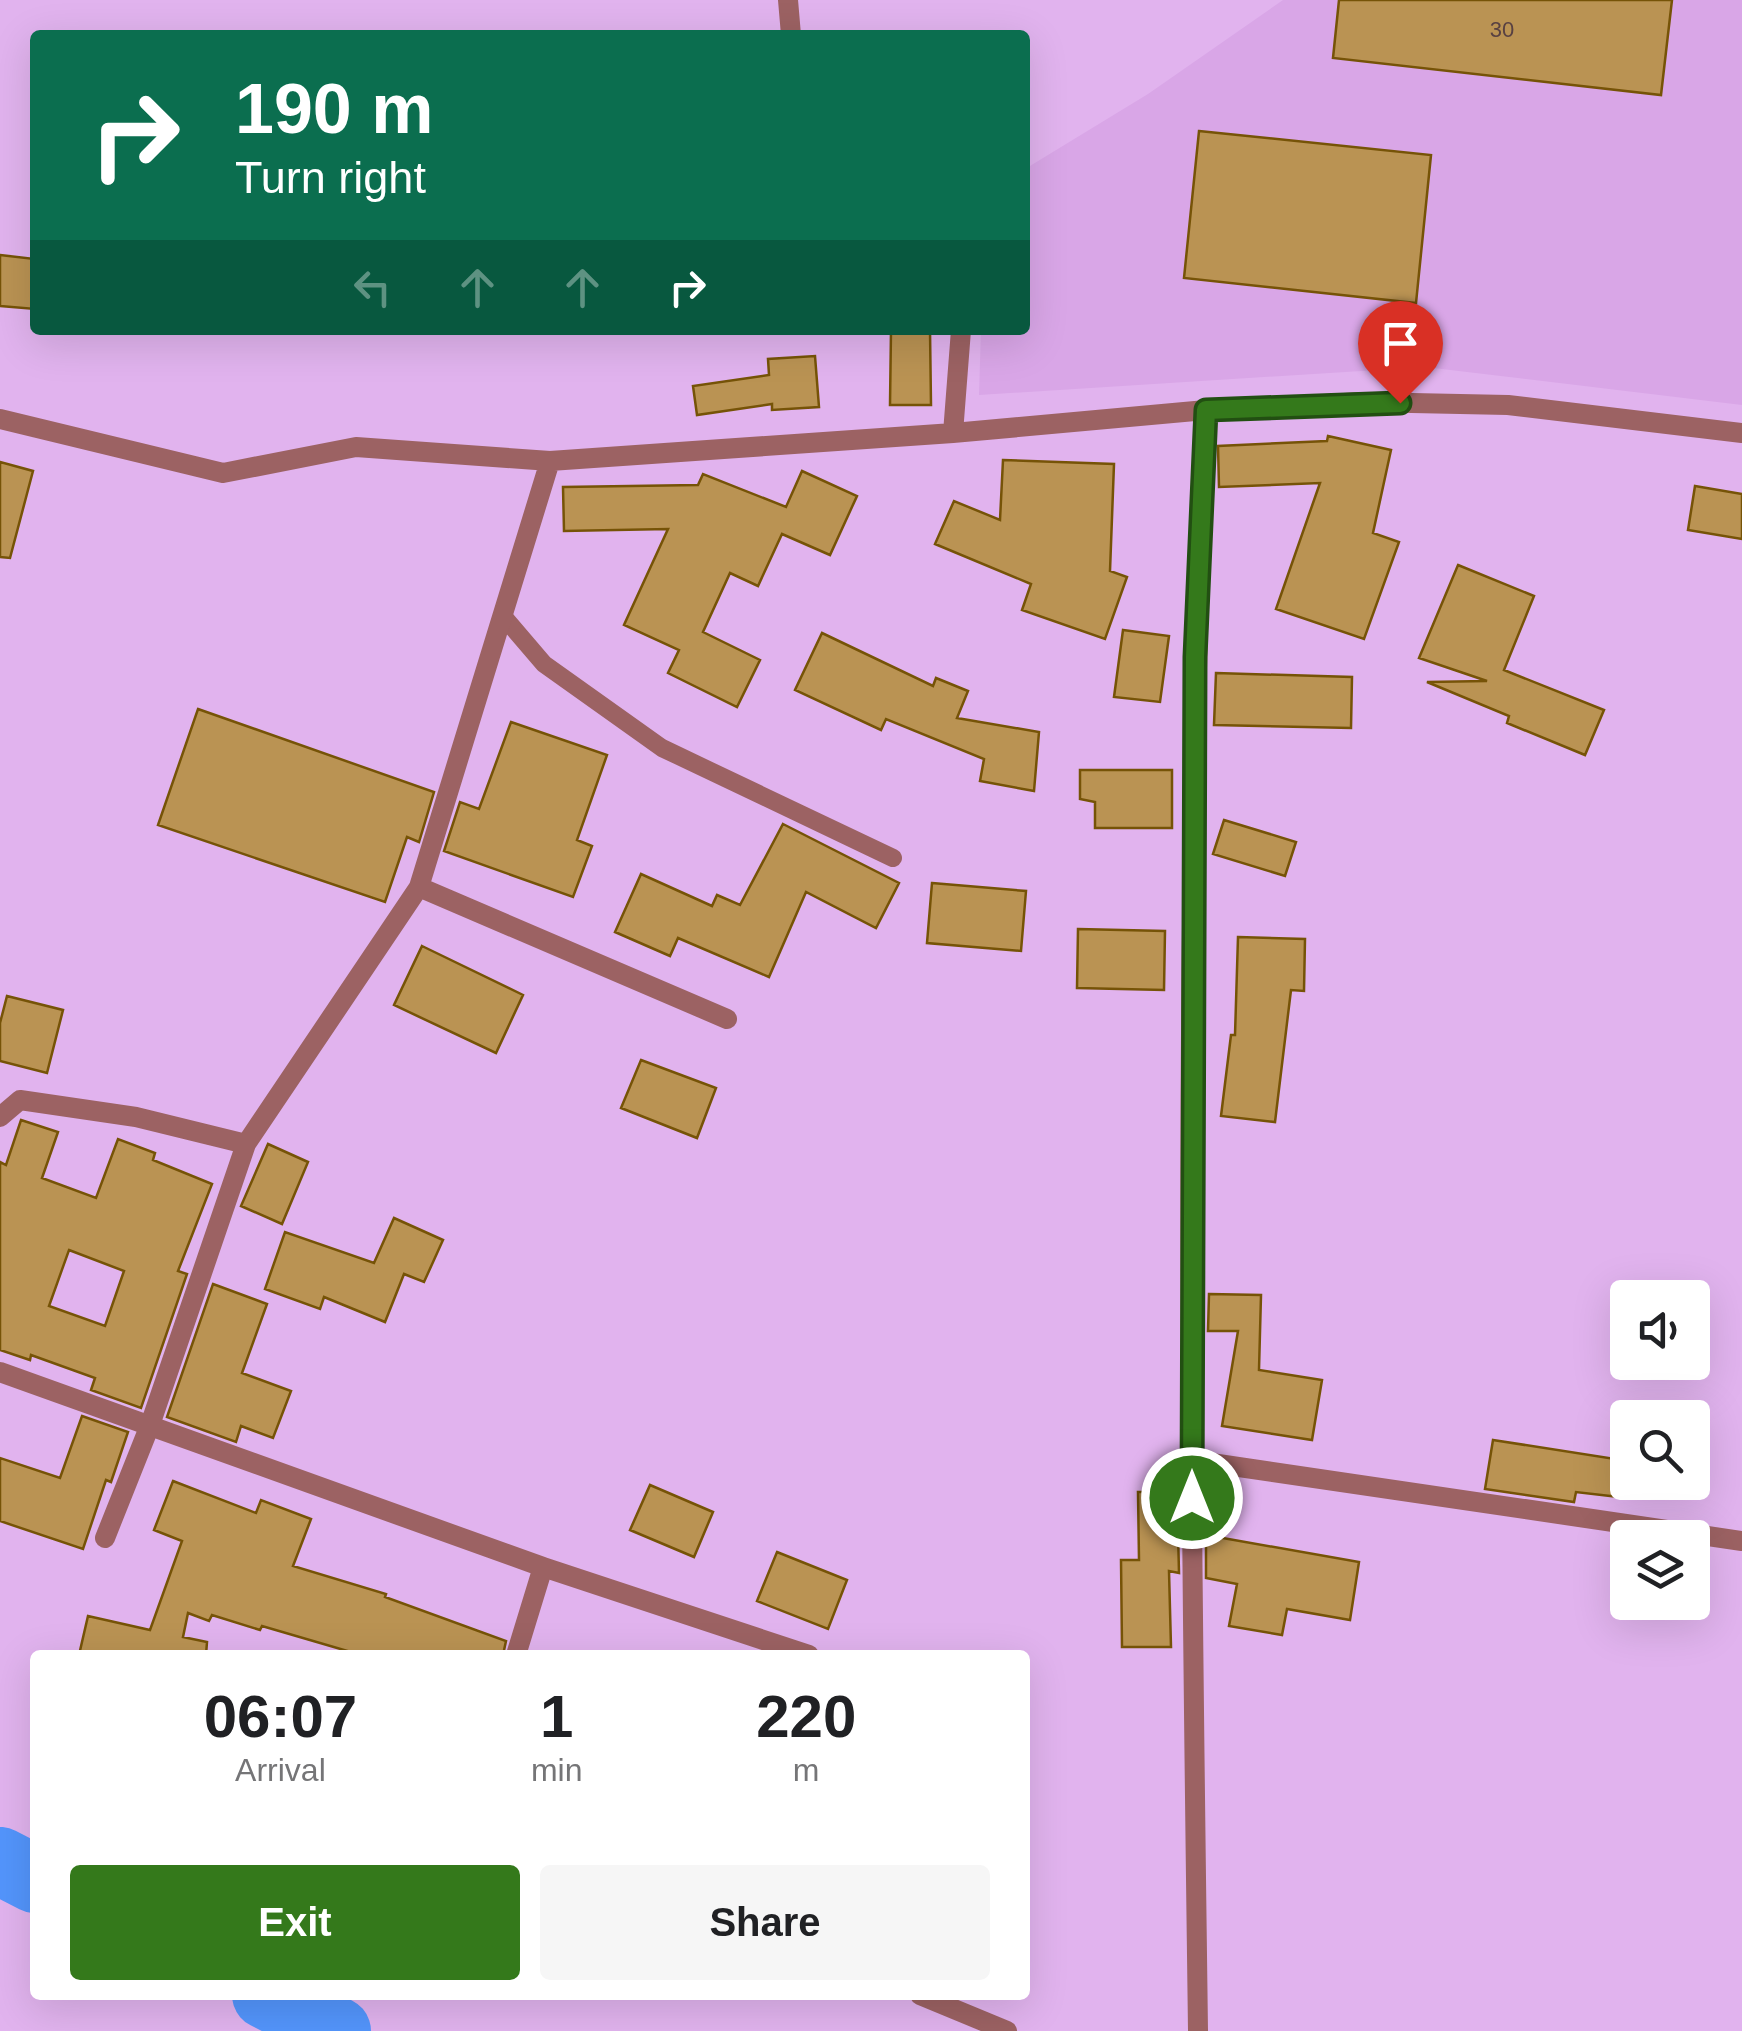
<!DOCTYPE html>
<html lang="en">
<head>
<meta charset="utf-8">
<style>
	:root { --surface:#fff; --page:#f6f6f6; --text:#202124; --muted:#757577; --accent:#34791b }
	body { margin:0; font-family:Helvetica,sans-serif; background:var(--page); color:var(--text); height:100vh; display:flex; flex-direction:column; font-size:38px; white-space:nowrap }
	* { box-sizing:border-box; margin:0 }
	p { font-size:32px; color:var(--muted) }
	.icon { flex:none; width:55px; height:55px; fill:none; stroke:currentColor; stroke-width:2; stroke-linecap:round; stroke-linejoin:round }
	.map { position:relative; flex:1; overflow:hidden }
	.panel { position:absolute; left:30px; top:1650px; width:1000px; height:350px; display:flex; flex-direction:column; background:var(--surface); border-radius:10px; box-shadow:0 10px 40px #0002 }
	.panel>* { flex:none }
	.hud { position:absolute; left:30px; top:30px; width:1000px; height:305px; border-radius:10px; box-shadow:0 10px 40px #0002; background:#0b6e4f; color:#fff; overflow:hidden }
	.controls { position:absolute; left:1610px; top:1280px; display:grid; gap:20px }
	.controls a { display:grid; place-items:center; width:100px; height:100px; border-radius:10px; background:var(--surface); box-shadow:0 10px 40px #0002; font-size:50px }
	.pin { position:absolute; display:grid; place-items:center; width:85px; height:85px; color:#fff; margin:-102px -42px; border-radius:50% 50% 50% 0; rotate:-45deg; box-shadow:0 0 10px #0007 }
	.pin .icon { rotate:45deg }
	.me { position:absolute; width:110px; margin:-55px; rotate:0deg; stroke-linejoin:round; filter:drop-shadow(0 0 8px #0008) }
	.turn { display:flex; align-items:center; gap:35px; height:210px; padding:0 40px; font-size:45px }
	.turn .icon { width:130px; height:130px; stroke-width:2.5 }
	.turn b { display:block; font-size:70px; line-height:85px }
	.lanes { display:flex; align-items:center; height:95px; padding:0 40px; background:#0003; justify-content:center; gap:50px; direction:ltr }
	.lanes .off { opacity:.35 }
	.eta { display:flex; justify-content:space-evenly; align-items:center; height:170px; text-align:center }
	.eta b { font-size:60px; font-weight:700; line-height:70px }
	.cta { display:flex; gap:20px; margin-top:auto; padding:20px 40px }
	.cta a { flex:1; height:115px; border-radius:10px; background:var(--accent); color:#fff; font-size:40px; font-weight:700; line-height:115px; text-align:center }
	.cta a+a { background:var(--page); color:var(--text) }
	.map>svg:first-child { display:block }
	.built { fill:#d9a6e7 }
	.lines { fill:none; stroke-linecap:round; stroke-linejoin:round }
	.river { stroke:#5395fc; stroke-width:68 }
	.building { fill:#ba9353; stroke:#765307; stroke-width:2.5; fill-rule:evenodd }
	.lane { stroke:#9c6263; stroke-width:18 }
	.street { stroke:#9c6263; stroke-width:20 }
	.route-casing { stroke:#224f12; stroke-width:25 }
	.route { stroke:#34791b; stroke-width:18 }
	.labels { text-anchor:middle; stroke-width:8; stroke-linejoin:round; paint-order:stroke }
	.number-label { font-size:22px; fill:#584142 }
</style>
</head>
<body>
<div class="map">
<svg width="1742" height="2031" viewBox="0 0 1742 2031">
	<rect width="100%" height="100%" fill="#e1b3ee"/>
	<path class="built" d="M1283,0H1742V405L1425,367L979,395L981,330H1025V169L1148,94Z"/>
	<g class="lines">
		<path class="river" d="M0,1861L35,1879
			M266,1995L337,2031"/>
	</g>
	<path class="building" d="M1339,0H1672L1661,95L1333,58Z
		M1199,131L1431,155L1416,303L1184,278Z
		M0,255L35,259V309L0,306Z
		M891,330H930L931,405H890Z
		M815,356L819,407L772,410V404L697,415L693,386L769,375L768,359Z
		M1328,436L1391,450L1373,533L1399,542L1364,639L1276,609L1320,483L1219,487L1218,446L1327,441Z
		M1003,460L1114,464L1110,571L1127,577L1105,639L1022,610L1031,584L935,544L954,501L1000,520Z
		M0,462L33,471L10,558L0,557Z
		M802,471L857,496L830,555L782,534L758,586L730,573L703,632L760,660L737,707L668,673L679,650L624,625L668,529L564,531L563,487L698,485L703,474L786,507Z
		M1695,486L1742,494V539L1688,530Z
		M1458,565L1534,596L1504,670L1604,710L1585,755L1507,723L1509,716L1427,682L1487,681L1419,658Z
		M1123,630L1169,636L1160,702L1114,697Z
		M822,633L933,686L936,678L968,691L957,718L1039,732L1034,791L980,781L984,759L886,719L881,730L795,690Z
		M1216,673L1352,677L1351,728L1214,725Z
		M198,709L434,792L419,842L407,837L385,902L158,825Z
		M511,722L607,755L577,840L592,846L573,897L444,851L460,802L479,809Z
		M1080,770H1172V828H1095V802L1080,799Z
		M1224,820L1296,842L1285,876L1213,854Z
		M783,824L899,883L876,928L806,892L769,977L678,938L670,956L615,932L641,874L712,906L717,895L740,905Z
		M932,883L1026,891L1021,951L927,943Z
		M1078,929L1165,931L1164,990L1077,988Z
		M1238,937L1305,939L1304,991L1291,990L1275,1122L1221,1116L1231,1035H1235Z
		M422,946L523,995L496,1053L394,1005Z
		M7,996L63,1010L47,1073L0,1061V1023Z
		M641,1060L716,1088L697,1138L621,1108Z
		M21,1120L58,1132L42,1178L96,1198L118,1139L155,1153L153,1160L212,1184L178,1271L187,1274L141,1408L91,1390L95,1378L31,1355L30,1360L0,1350V1162L6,1165ZM69,1250L124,1271L105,1326L49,1306Z
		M268,1144L308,1162L282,1224L241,1206Z
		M394,1218L443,1240L424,1282L404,1274L385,1322L324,1297L320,1309L265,1289L285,1232L374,1263Z
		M213,1284L267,1304L242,1373L291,1391L273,1438L241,1426L236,1442L167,1417Z
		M1209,1294L1261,1295L1259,1370L1322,1380L1312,1440L1222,1426L1238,1331H1208Z
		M82,1416L128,1432L111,1482L106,1480L83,1549L0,1521V1458L60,1478Z
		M1493,1440L1628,1461V1498L1576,1492L1574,1502L1485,1489Z
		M173,1481L256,1513L261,1500L311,1519L293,1566L386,1594L385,1597L506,1641L503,1655H361L262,1626L260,1630L212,1615L209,1621L188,1613L183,1637L207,1642L206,1655H79L88,1616L150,1630L182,1541L154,1530Z
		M650,1485L713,1512L694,1557L630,1530Z
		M1138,1492H1167V1529L1178,1531L1179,1573L1169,1571L1171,1647H1122L1121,1560H1139Z
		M1206,1535L1359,1562L1350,1620L1287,1609L1282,1635L1229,1626L1237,1584L1206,1578Z
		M777,1552L847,1580L828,1629L757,1601Z"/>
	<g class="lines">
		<path class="lane" d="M503,616L544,664L662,748L893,858"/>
		<path class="street" d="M788,0L791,35
			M0,419L223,473L356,447L550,461L953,433L1206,410L1364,402L1508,405L1742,433
			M953,433L961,330
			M419,887L727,1019
			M0,1117L20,1100L136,1117L246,1144
			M0,1372L543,1567L516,1655
			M1191,1460L1742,1541
			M105,1538L150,1425L246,1144L419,887L550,461
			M543,1567L809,1655
			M920,1995L1007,2031
			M1198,2031C1191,1491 1182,950 1206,410"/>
	</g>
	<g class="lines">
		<defs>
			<path id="route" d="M1192,1498L1195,657L1206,410L1400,403"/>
		</defs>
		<use href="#route" class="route-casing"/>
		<use href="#route" class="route"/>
	</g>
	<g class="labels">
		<g class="number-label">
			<text x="1502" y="37">30</text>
		</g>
	</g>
</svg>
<div class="controls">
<a><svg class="icon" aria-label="sound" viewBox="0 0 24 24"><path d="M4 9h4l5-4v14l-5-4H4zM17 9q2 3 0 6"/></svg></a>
<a><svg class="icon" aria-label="search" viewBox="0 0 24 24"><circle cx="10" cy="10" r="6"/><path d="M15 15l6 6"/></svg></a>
<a><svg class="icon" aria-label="layers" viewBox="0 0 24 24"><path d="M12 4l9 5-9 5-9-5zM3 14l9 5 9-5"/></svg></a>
</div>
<div class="pin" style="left:1400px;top:403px;background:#d93025"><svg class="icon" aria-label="arrive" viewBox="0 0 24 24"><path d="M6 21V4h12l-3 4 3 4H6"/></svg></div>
<svg class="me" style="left:1192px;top:1498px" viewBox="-20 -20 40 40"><circle r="17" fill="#34791b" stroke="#fff" stroke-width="3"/><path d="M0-11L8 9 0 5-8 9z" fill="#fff"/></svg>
<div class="hud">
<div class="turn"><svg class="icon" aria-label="right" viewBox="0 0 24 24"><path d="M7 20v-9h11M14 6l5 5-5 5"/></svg><div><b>190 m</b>Turn right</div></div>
<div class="lanes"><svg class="icon off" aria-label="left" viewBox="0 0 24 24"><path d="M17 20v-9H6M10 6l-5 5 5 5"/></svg><svg class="icon off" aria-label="ahead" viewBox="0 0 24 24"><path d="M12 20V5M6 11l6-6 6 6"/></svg><svg class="icon off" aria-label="ahead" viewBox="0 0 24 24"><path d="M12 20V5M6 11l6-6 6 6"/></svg><svg class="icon" aria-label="right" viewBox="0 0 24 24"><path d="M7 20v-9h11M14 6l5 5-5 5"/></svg></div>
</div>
<section class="panel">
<div class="eta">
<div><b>06:07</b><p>Arrival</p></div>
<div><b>1</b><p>min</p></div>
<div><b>220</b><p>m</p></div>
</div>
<div class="cta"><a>Exit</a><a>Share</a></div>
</section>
</div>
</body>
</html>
